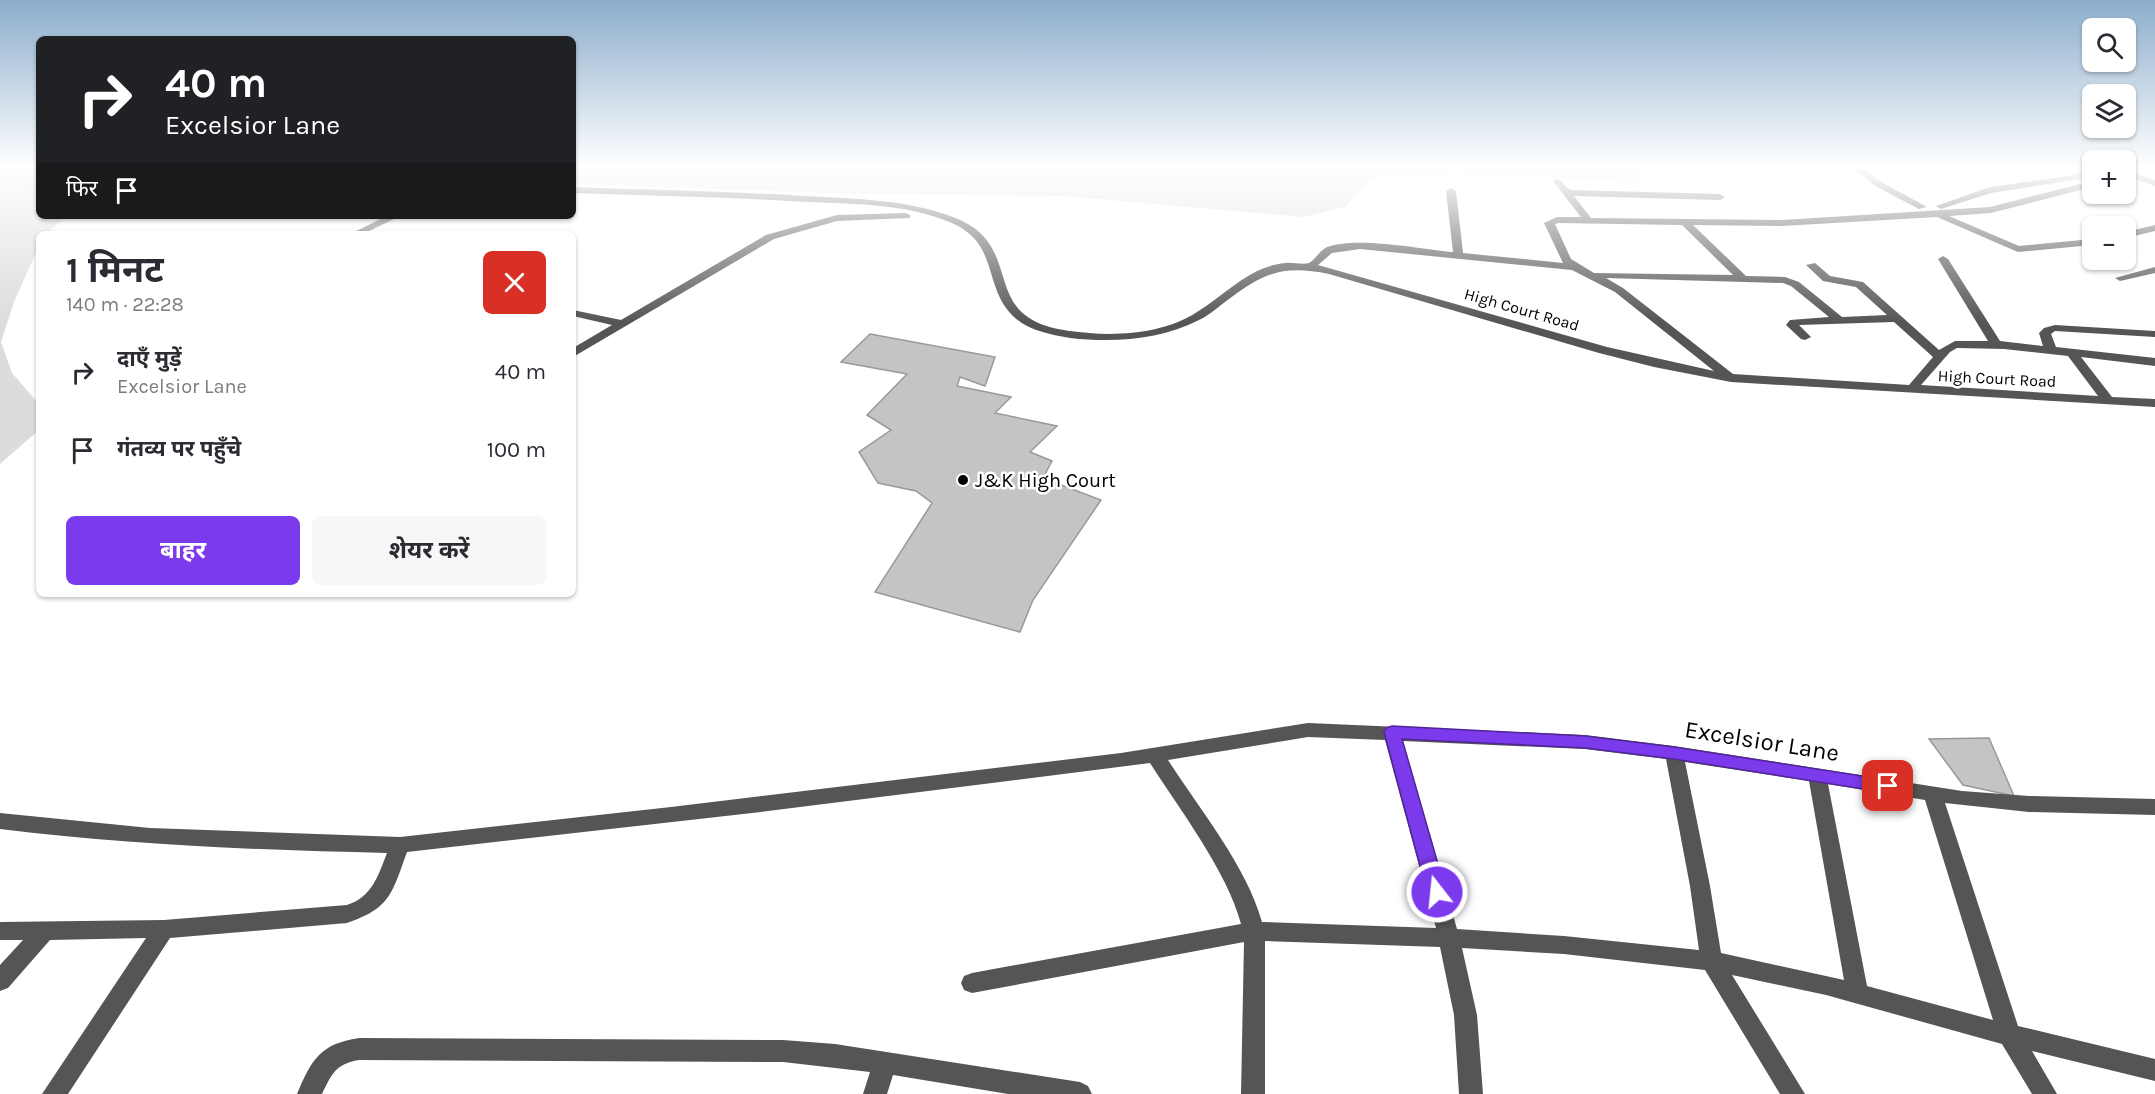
<!DOCTYPE html>
<html lang="hi">
<head>
<meta charset="utf-8">
<style>
	:root { --surface:#fff; --page:#f7f7f7; --text:#2b2b33; --muted:#7c7c81; --accent:#7c3aed }
	body { margin:0; font-family:Karla,"Noto Sans Devanagari",sans-serif; background:var(--page); color:var(--text); height:100vh; display:flex; flex-direction:column; font-size:22px; white-space:nowrap }
	* { box-sizing:border-box; margin:0 }
	p { font-size:20px; color:var(--muted) }
	.icon { flex:none; width:33px; height:33px; fill:none; stroke:currentColor; stroke-width:2; stroke-linecap:round; stroke-linejoin:round }
	.map { position:relative; flex:1; overflow:hidden }
	.sheet { position:absolute; left:36px; top:231px; width:540px; height:366px; display:flex; flex-direction:column; background:var(--surface); border-radius:9px; box-shadow:0 2px 4px #0004 }
	.sheet>* { flex:none }
	.top-card { position:absolute; left:36px; top:36px; width:540px; height:183px; border-radius:9px; box-shadow:0 2px 4px #0004; background:#202124; color:#fff; overflow:hidden }
	.buttons { position:absolute; left:2082px; top:18px; display:grid; gap:12px }
	.buttons a { display:grid; place-items:center; width:54px; height:54px; border-radius:9px; background:var(--surface); box-shadow:0 2px 4px #0004; font-size:30px }
	.pin { position:absolute; display:grid; place-items:center; width:51px; height:51px; color:#fff; margin:-26px; border-radius:12px; box-shadow:0 3px 9px #0006 }
	.me { position:absolute; width:66px; margin:-33px; rotate:344deg; stroke-linejoin:round; filter:drop-shadow(0 0 4px #0008) }
	.turn { display:flex; align-items:center; gap:21px; height:126px; padding:0 30px; font-size:27px }
	.turn .icon { width:78px; height:78px; stroke-width:2.5 }
	.turn b { display:block; font-size:42px; line-height:51px }
	.then { display:flex; align-items:center; height:57px; padding:0 30px; background:#0003; gap:12px; font-size:22px }
	.round { display:grid; place-items:center; flex:none; width:63px; height:63px; border-radius:9px; background:var(--page) }
	.overview { display:flex; align-items:center; justify-content:space-between; height:102px; padding:0 30px }
	h1 { font-size:36px; font-weight:700; line-height:45px }
	.cta { display:flex; gap:12px; margin-top:auto; padding:12px 30px }
	.cta a { flex:1; height:69px; border-radius:9px; background:var(--accent); color:#fff; font-size:24px; font-weight:700; line-height:69px; text-align:center }
	.cta a+a { background:var(--page); color:var(--text) }
	ul { padding:0; list-style:none }
	li { display:flex; align-items:center; gap:18px; height:78px; padding:0 30px }
	li div { flex:1 }
	li b { display:block; font-size:22px }
	li em { font-style:normal }
	.map>svg:first-child { display:block }
	.green { fill:#dcdcdc }
	.building { fill:#c4c4c4; stroke:#999; stroke-width:1.5 }
	.lines { fill:none; stroke-linecap:round; stroke-linejoin:round }
	.minor { fill:#555; fill-rule:evenodd }
	.route { fill:#7c3aed; stroke:#51269a; stroke-width:1.5 }
	.poi-dot { fill:#000; stroke:#fff; stroke-width:2 }
	.labels { text-anchor:middle; stroke-width:5; stroke-linejoin:round; paint-order:stroke }
	.far-street-label { font-size:16px; fill:#000; stroke:#fff }
	.poi-label { font-size:20px; fill:#000; stroke:#fff; text-anchor:start }
	.near-street-label { font-size:24px; fill:#000; stroke:#fff }
</style>
</head>
<body>
<div class="map">
<svg width="2155" height="1094" viewBox="0 0 2155 1094">
	<rect width="100%" height="100%" fill="#fff"/>
	<path class="green" d="M0,168H39V216H65L47,234H39V246L14,302L1,342L12,373L39,404V430L0,464Z
		M573,168H1647L1638,183L1455,173L1372,178L1345,207L1303,217L1064,196L864,194L573,184Z"/>
	<path class="building" d="M870,334L995,357L985,386L960,377L957,386L1011,397L995,413L1057,426L1030,452L1052,461L1043,478L1101,500L1033,600L1020,632L875,592L932,503L916,491L878,483L859,452L891,430L867,415L907,374L841,362Z
		M1989,738L2014,796L1963,785L1929,739Z"/>
	<g class="lines">
		<path class="minor" d="M1852,168H1862L1883,183L1927,207L1919,209L1877,187Z
			M2092,169V175L2080,179L1991,193L1941,209L1936,206L1990,187L2067,176Z
			M2132,172L2155,180V186L2129,177V173Z
			M1558,178L1570,190L1720,194L1725,197L1720,200L1574,196L1591,218L1782,220L1990,207L2092,181V187L1991,213L1949,216L2019,246L2092,239V245L2018,252L1937,217L1782,226L1693,225L1746,276L1785,277L1799,282L1842,317L1887,315L1856,287L1823,281L1806,265L1815,263L1830,276L1863,282L1939,350L1955,341H1988L1938,259L1943,256L1948,259L2000,341L2043,346L2039,333L2044,328L2055,325L2155,331V337L2055,331L2051,334L2056,347L2155,358V366L2081,357L2112,397L2155,399V407L1731,382L1654,367L1599,353L1329,274C1284,265 1265,272 1229,299C1219,306 1210,315 1199,320C1160,340 1114,343 1070,338C1051,335 1026,330 1012,315C983,285 999,244 952,223C908,204 857,204 809,202C731,197 652,196 573,193V187C650,190 728,191 805,196C856,199 910,199 958,219C1012,242 993,290 1025,315C1043,329 1067,331 1089,333C1124,336 1167,332 1197,312C1218,299 1235,282 1257,271C1266,267 1275,264 1285,263C1292,262 1303,265 1309,263C1316,259 1320,250 1327,247C1358,236 1420,249 1453,252L1446,191L1451,188L1456,191L1463,253L1563,263L1544,223L1557,217H1581L1553,181ZM1558,223L1682,225L1733,275L1594,273L1571,259L1555,224ZM1360,249L1572,270L1615,292L1714,371L1607,347L1318,265L1332,253ZM1606,278L1783,283L1791,286L1829,317L1790,320L1786,325L1801,339L1805,340L1811,337L1799,325L1894,322L1933,357L1909,385L1733,374L1623,288ZM1957,348L2004,349L2068,356L2098,396L1921,385L1950,352Z
			M906,213L911,216L909,218L837,221L774,239L573,357V348L612,325L573,316V310L621,320L766,235L837,215Z
			M387,216H400L363,234H350Z
			M2155,225V231L2126,238V232Z
			M2155,267V273L2120,281L2115,278Z
			M1308,723L1585,735L1674,746L1962,791L2029,796L2155,799V815L2029,812L1945,803L2018,1026L2155,1059V1081L2032,1051L2057,1094H2032L2002,1044L1826,995L1732,975L1805,1094H1780L1705,970L1564,954L1462,948L1477,1015L1483,1094H1459L1454,1015L1440,947L1265,941V1094H1241L1244,942L972,993L964,990L961,983L964,976L972,973L1241,924C1227,871 1180,810 1150,763L761,812L407,852C392,893 391,908 347,923L170,938L68,1094H42L146,938L50,940L8,988L0,991V965L23,940H0V922L164,920L347,905C372,897 378,876 387,853C258,850 129,845 0,829V813L150,828L400,837L671,807L1121,753ZM1308,737L1385,740L1436,928L1262,922C1246,865 1200,810 1168,760ZM1403,741L1585,749L1666,759L1690,886L1699,950L1564,936L1457,929ZM1685,762L1809,781L1844,980L1721,953L1710,886ZM1828,784L1925,800L1993,1020L1867,986Z
			M359,1038L783,1040L835,1044L1080,1082L1088,1086L1092,1094H1008L893,1075L887,1094H863L870,1072L783,1062L359,1060C335,1064 332,1074 322,1094H297C312,1059 320,1044 359,1038Z"/>
	</g>
	<linearGradient id="sky" x2="0" y2="1"><stop stop-color="#8cadcc"/><stop offset="0.52" stop-color="#fff"/><stop offset="1" stop-color="#fff" stop-opacity="0"/></linearGradient>
	<rect width="2155" height="322" fill="url(#sky)"/>
	<path class="route" d="M1392,726L1585,736L1674,747L1888,780L1894,782L1896,786L1894,791L1888,793L1674,759L1585,748L1402,739L1446,892L1443,898L1437,900L1430,898L1427,892L1384,732L1386,728Z"/>
	<circle class="poi-dot" cx="963" cy="480" r="6"/>
	<g class="labels">
		<g class="far-street-label">
			<text transform="translate(1522 309) rotate(16)" y="6">High Court Road</text>
			<text transform="translate(1997 378) rotate(3)" y="6">High Court Road</text>
		</g>
		<g class="poi-label">
			<text x="975" y="487">J&amp;K High Court</text>
		</g>
		<g class="near-street-label">
			<text transform="translate(1762 741) rotate(9)" y="8">Excelsior Lane</text>
		</g>
	</g>
</svg>
<div class="buttons">
<a><svg class="icon" aria-label="search" viewBox="0 0 24 24"><circle cx="10" cy="10" r="6"/><path d="M15 15l6 6"/></svg></a>
<a><svg class="icon" aria-label="layers" viewBox="0 0 24 24"><path d="M12 4l9 5-9 5-9-5zM3 14l9 5 9-5"/></svg></a>
<a>+</a>
<a>−</a>
</div>
<div class="pin" style="left:1888px;top:786px;background:#d93025"><svg class="icon" aria-label="arrive" viewBox="0 0 24 24"><path d="M6 21V4h12l-3 4 3 4H6"/></svg></div>
<svg class="me" style="left:1437px;top:892px" viewBox="-20 -20 40 40"><circle r="17" fill="#7c3aed" stroke="#fff" stroke-width="3"/><path d="M0-11L8 9 0 5-8 9z" fill="#fff"/></svg>
<div class="top-card">
<div class="turn"><svg class="icon" aria-label="right" viewBox="0 0 24 24"><path d="M7 20v-9h11M14 6l5 5-5 5"/></svg><div><b>40 m</b>Excelsior Lane</div></div>
<div class="then">फिर<svg class="icon" aria-label="arrive" viewBox="0 0 24 24"><path d="M6 21V4h12l-3 4 3 4H6"/></svg></div>
</div>
<section class="sheet">
<div class="overview"><div><h1>1 मिनट</h1><p>140 m · 22:28</p></div><a class="round" style="background:#d93025;color:#fff"><svg class="icon" aria-label="close" viewBox="0 0 24 24"><path d="M6 6l12 12M18 6L6 18"/></svg></a></div>
<ul>
<li><svg class="icon" aria-label="right" viewBox="0 0 24 24"><path d="M7 20v-9h11M14 6l5 5-5 5"/></svg><div><b>दाएँ मुड़ें</b><p>Excelsior Lane</p></div><em>40 m</em></li>
<li><svg class="icon" aria-label="arrive" viewBox="0 0 24 24"><path d="M6 21V4h12l-3 4 3 4H6"/></svg><div><b>गंतव्य पर पहुँचे</b></div><em>100 m</em></li>
</ul>
<div class="cta"><a>बाहर</a><a>शेयर करें</a></div>
</section>
</div>
</body>
</html>
